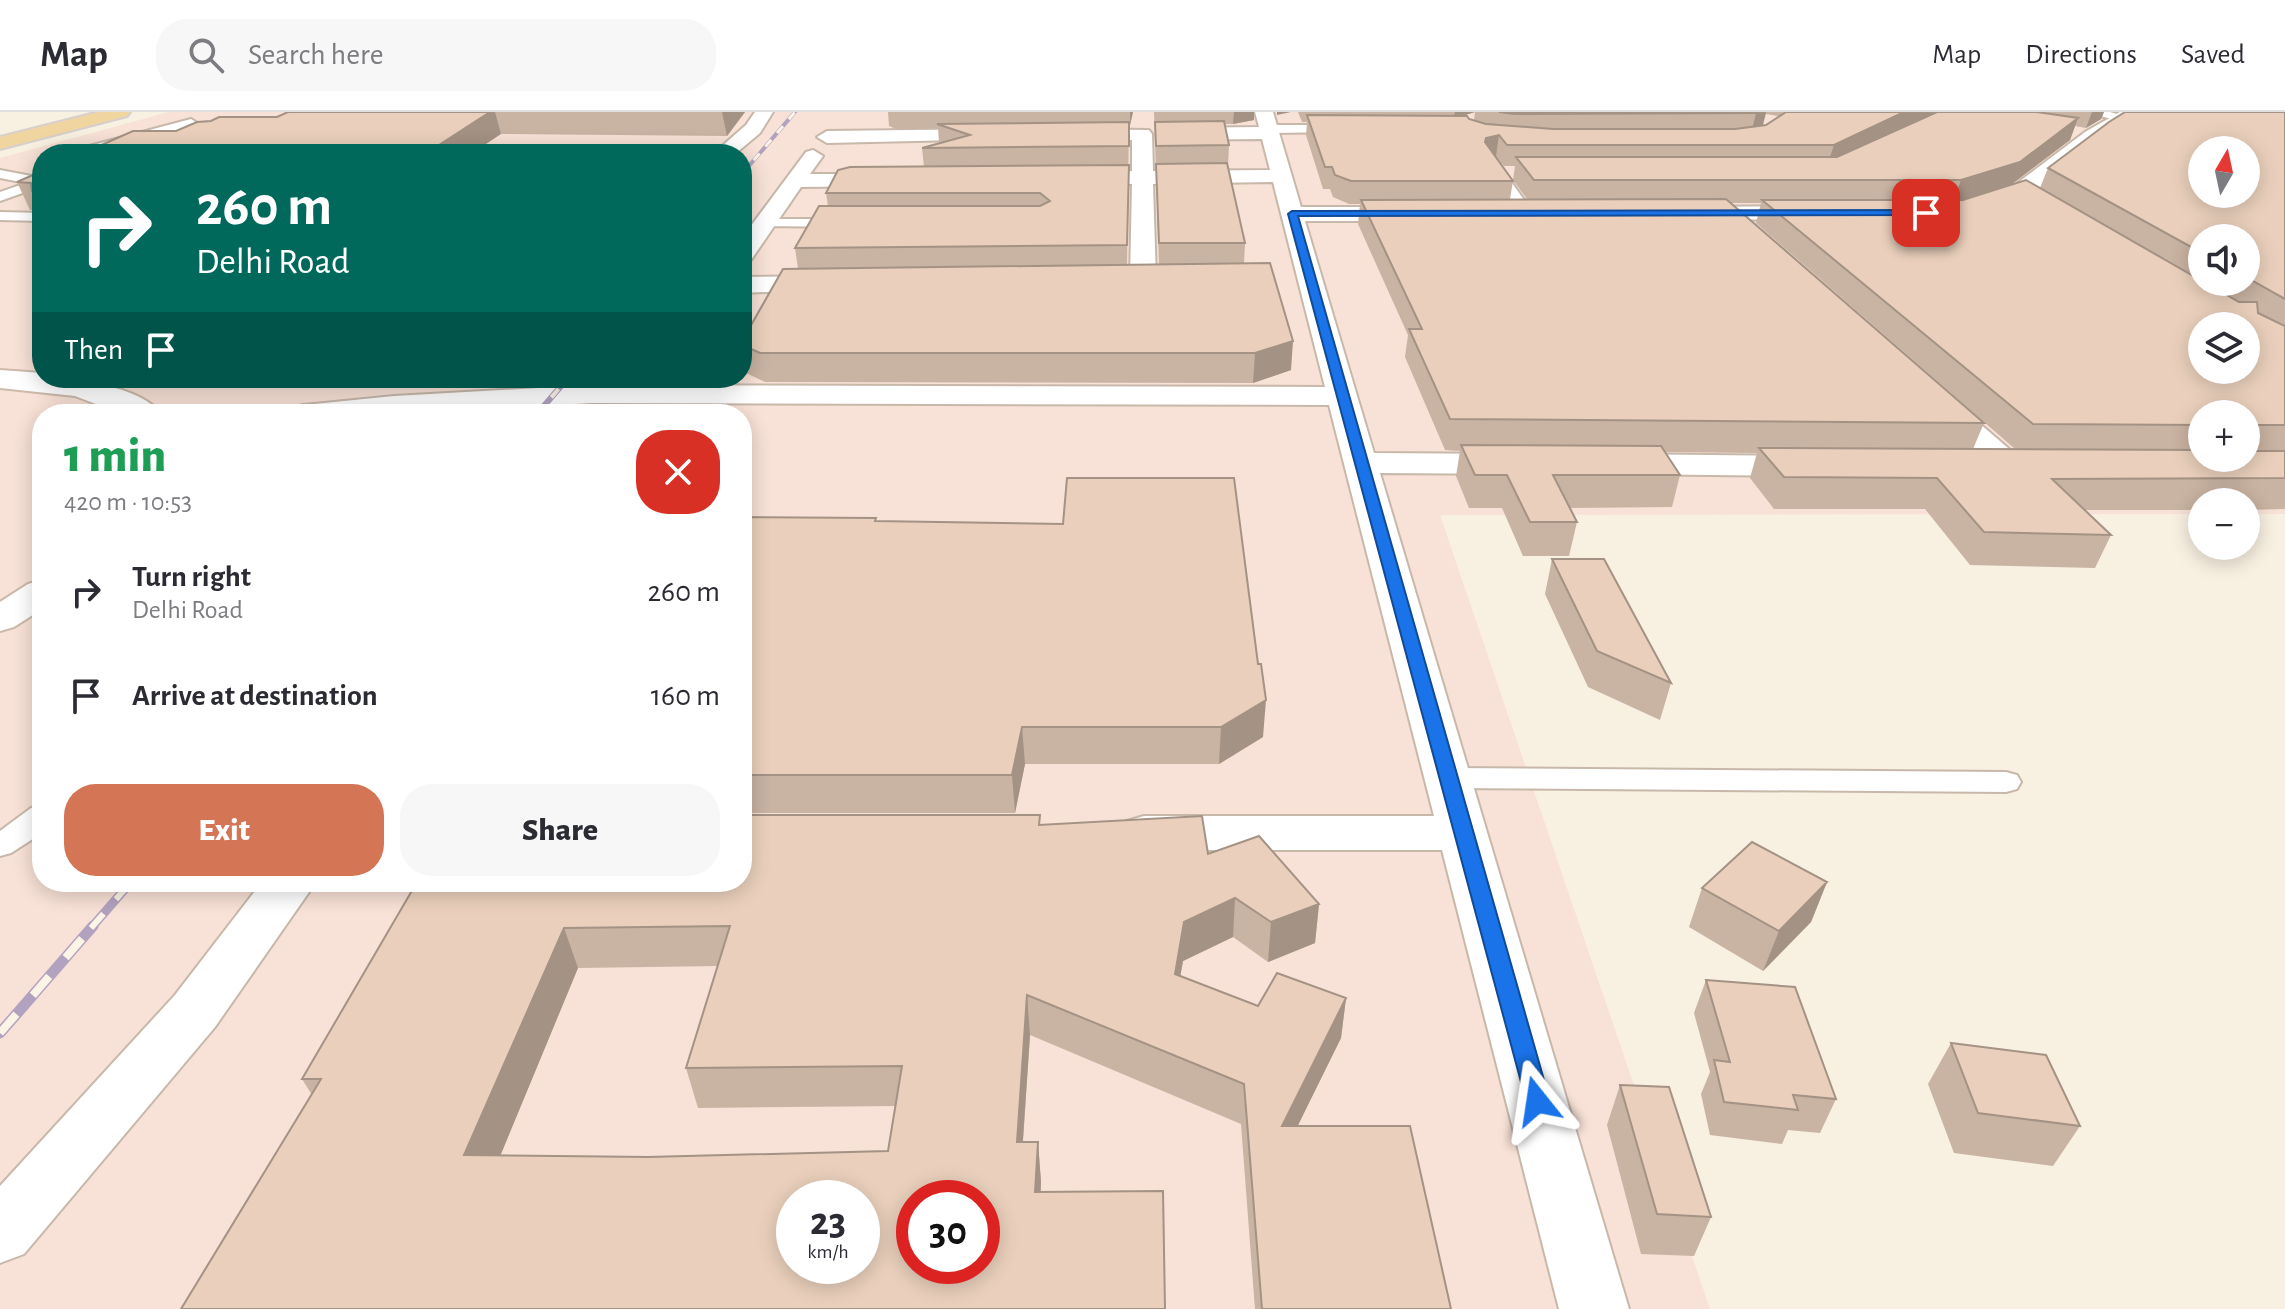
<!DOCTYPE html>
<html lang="en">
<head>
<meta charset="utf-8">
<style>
	:root { --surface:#fff; --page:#f7f7f7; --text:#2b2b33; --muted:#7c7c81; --line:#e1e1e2; --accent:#d47555 }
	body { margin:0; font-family:"Alegreya Sans",sans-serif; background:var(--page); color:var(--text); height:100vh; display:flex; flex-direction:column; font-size:30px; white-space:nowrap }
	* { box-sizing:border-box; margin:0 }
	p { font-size:26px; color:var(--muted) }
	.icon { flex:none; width:44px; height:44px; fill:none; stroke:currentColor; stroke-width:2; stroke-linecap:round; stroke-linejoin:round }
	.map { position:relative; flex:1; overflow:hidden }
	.details { position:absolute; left:32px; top:292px; width:720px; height:488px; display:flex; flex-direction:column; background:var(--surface); border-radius:32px; box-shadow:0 4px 20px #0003 }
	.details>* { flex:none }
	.guide { position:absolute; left:32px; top:32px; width:720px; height:244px; border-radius:32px; box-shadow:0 4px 20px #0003; background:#00695c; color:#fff; overflow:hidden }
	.needle { width:52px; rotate:9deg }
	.controls { position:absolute; left:2188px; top:24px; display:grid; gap:16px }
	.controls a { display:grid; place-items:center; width:72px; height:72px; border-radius:50%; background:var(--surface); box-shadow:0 4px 20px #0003; font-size:40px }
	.speed { position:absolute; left:776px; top:1068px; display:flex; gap:16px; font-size:40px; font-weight:700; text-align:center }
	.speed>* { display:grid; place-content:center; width:104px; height:104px; border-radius:50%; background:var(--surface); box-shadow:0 4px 20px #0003; line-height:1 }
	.speed small { font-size:20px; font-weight:400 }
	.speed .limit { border:12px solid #d22; background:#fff; color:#111 }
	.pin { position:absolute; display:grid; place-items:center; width:68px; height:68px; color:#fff; margin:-34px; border-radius:16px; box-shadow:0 4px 12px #0006 }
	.me { position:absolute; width:88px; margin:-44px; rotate:345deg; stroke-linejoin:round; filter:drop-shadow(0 0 6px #0008) }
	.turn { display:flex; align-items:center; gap:28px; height:168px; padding:0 32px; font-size:36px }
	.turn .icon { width:104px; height:104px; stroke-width:2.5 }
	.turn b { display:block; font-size:56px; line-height:68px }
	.then { display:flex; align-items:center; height:76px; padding:0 32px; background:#0003; gap:16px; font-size:30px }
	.round { display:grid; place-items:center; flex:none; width:84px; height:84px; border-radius:32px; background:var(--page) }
	.head { display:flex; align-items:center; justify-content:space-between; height:136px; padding:0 32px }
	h1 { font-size:48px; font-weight:800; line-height:60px; color:#1e9e55 }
	.primary-button { display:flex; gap:16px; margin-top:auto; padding:16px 32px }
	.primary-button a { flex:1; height:92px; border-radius:32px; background:var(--accent); color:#fff; font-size:32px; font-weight:800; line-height:92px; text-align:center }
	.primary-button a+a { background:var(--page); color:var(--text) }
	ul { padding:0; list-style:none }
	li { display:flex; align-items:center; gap:24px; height:104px; padding:0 32px }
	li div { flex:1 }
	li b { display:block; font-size:30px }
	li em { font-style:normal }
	header { display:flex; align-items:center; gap:48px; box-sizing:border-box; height:112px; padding:0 40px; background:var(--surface); border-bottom:2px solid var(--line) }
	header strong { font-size:38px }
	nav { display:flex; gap:44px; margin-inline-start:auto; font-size:28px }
	.search { width:560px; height:72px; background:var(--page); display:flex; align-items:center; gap:20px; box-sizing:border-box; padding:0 28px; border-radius:32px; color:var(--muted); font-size:30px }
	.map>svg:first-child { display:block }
	.commercial { fill:#f8e1d6; fill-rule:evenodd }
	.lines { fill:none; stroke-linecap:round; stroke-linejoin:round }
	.lane-casing { stroke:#c7b8aa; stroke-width:4 }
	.street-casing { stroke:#c7b8aa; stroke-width:4 }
	.secondary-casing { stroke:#ccbaaa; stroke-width:4 }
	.primary-casing { stroke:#d6d0cd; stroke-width:4 }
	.lane { fill:#fff; fill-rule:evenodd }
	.street { fill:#fff; fill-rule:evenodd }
	.secondary { fill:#fff; fill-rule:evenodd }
	.primary { fill:#f0d5a1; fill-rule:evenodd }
	.rail-far4-casing { stroke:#b3a2bf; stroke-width:4 }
	.rail-far3-casing { stroke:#b3a2bf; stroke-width:6 }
	.rail-far2-casing { stroke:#b3a2bf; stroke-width:7 }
	.rail-far1-casing { stroke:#b3a2bf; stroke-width:9 }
	.rail-casing { stroke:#b3a2bf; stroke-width:11 }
	.rail-far4 { stroke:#fcf4e7; stroke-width:3; stroke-dasharray:9; stroke-linecap:butt }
	.rail-far3 { stroke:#fcf4e7; stroke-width:4; stroke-dasharray:11; stroke-linecap:butt }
	.rail-far2 { stroke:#fcf4e7; stroke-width:5; stroke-dasharray:15; stroke-linecap:butt }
	.rail-far1 { stroke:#fcf4e7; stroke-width:6; stroke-dasharray:19; stroke-linecap:butt }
	.rail { stroke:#fcf4e7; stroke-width:8; stroke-dasharray:25; stroke-linecap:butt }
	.wall { fill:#c9b3a2; fill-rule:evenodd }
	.shaded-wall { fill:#a49284 }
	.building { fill:#ead0bc; stroke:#a49284; stroke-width:2; fill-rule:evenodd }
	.route { fill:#1a73e8; stroke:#114b97; stroke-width:2 }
</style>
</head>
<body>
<header>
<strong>Map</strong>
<div class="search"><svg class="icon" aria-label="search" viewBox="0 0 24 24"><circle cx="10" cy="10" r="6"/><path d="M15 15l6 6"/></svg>Search here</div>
<nav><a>Map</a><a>Directions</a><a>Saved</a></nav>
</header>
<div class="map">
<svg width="2285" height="1197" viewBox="0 0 2285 1197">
	<rect width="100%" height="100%" fill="#f8f0e1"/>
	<path class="commercial" d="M169,0H2285V402H2246V390H2202V402L1440,403L1710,1197H0V46ZM2202,38H2246V82H2202ZM42,42H742V266H42ZM2202,126H2246V170H2202ZM2202,214H2246V258H2202ZM42,302H742V770H42ZM2202,302H2246V346H2202ZM794,1086H862V1154H794ZM914,1086H982V1154H914Z"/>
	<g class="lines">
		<defs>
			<path id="lane" d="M1450,0H1462L1534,102L1532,105H1522Z
				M2084,0H2110L2130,6L2124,10Z
				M191,7L197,11L195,14L80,42H59Z
				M1342,13L1346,14V20L1269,21L1263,17L1269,13Z
				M0,58L42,66V74L0,89V80L26,71L0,66Z
				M0,100L42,101V109L0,108Z
				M765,107H844L851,111L844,115L760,114L758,111Z
				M1448,656L2006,660L2017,663L2021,670L2017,677L2006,680L1448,676L1437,673L1433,666L1437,659Z
				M42,693V721L11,741L0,744V719L31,696Z"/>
			<path id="street" d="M755,0H773L760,21L735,42H713L746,13Z
				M1255,0H1273L1301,95H1418L1426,97L1429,102L1426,107L1418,109H1305L1374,341L1519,342L1531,345L1536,352L1531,359L1519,362L1380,361L1629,1197H1559L1442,738H1144L1127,733L1119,721L1127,709L1144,704H1434L1329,293L592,291L398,302H288L293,295L304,293L394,284L592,273L1325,275L1273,70L1153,72L1156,168L1152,173H1134L1130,168L1132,72H1069L1058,66L1069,60L1132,59V28L1062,27L1059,23L1069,17L1149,18L1152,22L1153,59L1270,58L1262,27L1167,28L1157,22L1167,16L1259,15Z
				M2120,0H2142L2099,28L2028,85L1977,100L1966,93L1969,88L2012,75L2085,20Z
				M996,17L1006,23L1003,27L827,31L817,25L827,19Z
				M813,38L823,44L810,62H893L904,68L893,74L801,75L751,148L742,150V126L806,40Z
				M1818,94L1826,96L1829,101L1826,106L1683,109L1675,107L1672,102L1675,97L1683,95Z
				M832,164L841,167L845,172L841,177L742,181V165Z
				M1933,278L1944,281L2022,348L2027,355L2022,362L2010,365L1998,362L1922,293L1918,287L1922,281Z
				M1615,342L1815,344L1827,347L1832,354L1827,361L1815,364L1615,362L1603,359L1598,352L1603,345Z
				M262,770H316L215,915L24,1142L0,1151V1074L175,883Z"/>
			<path id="secondary" d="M0,258L42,261V266C74,266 141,274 161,302H122L75,284L0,276Z
				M42,468V497L14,515L0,519V490L28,472Z"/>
			<path id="primary" d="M99,0H130L127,4L0,37V25Z"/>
		</defs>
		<use href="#lane" class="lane-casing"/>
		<use href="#street" class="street-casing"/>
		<use href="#secondary" class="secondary-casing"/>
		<use href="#primary" class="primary-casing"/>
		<use href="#lane" class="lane"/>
		<use href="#street" class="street"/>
		<use href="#secondary" class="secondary"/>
		<use href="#primary" class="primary"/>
		<defs>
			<path id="rail-far4" d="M742,62L795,0"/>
			<path id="rail-far3" d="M537,302L568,266"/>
			<path id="rail-far2" d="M537,302L539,300"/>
			<path id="rail-far1" d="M91,816L131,770"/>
			<path id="rail" d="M0,921L93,814"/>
		</defs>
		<use href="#rail-far4" class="rail-far4-casing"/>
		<use href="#rail-far3" class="rail-far3-casing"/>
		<use href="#rail-far2" class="rail-far2-casing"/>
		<use href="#rail-far1" class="rail-far1-casing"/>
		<use href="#rail" class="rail-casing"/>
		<use href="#rail-far4" class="rail-far4"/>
		<use href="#rail-far3" class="rail-far3"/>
		<use href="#rail-far2" class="rail-far2"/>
		<use href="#rail-far1" class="rail-far1"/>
		<use href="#rail" class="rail"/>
	</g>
	<path class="wall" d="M288,0H745L727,24L176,19L277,5Z
		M888,0H1133L1130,13H1129L1127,153L1159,152L1154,0H1254V8L1233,12H1225L1229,33L1228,54L1245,131L1244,151L1291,258L1253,271L765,270L746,261L742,242V229L798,157L795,136L828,94L826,81L924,55L922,36L939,31L938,16L896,17L889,14Z
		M1298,0H1475L1463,4L1474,9L1475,0H1935V1L1937,0H2104L2101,7L2086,16L2075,14L2070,28L2012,72L2040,76L2048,56L2285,0V397L2246,398V390H2202V398H2085L2111,423L2095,456L1970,453L1925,397H1774L1750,366L1757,341L1665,340L1680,363L1672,395L1570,396L1577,410L1569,444H1523L1502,396H1469L1456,364L1460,339L1445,338L1405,245L1408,223L1358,112L1360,92H1349L1333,85L1330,77H1323L1306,23L1307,10H1302ZM1766,2L1778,4V5L1766,13H1763ZM1495,44L1504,54H1515L1513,68L1527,87H1510L1513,69ZM1731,91H1761L1756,111L2015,337H1973L1984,311ZM2202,126H2246V170H2202ZM2202,302H2246V346H2202Z
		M42,59V101L41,99L30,98L17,70Z
		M742,405L877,409L1263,625L1219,652H1025L1015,701H742Z
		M1552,447L1671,571L1660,608L1588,575L1545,482Z
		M1040,713L1208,742L1319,792L1315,831L1268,850L1233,825L1183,849L1180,864L1258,894L1346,886L1341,926L1297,1014L1451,1197H1255L1241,1012L1030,923L1023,1030H1038L1041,1070V1080L181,1197L312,983L302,967L417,770ZM718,854L686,956L698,996L895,994L888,1039L648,1045L500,1044L578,856Z
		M1827,770L1811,810L1763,859L1689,815L1702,776Z
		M1706,868L1836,987L1820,1021L1788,1018L1782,1032L1710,1023L1701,982L1710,960L1694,901Z
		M1951,931L2080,1014L2053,1054L1954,1041L1928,972Z
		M1620,973L1711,1105L1694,1144L1641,1142L1607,1013Z"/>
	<path class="shaded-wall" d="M490,0H495L501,22L471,42H425Z
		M722,0H745L727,24Z
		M1130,0H1133L1130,13Z
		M1234,0H1254V8L1233,12Z
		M1277,0H1291L1277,3Z
		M1455,0H1475L1455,6L1453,10Z
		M1759,0H1766L1762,16L1751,22L1756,1Z
		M1904,0H1935L1934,3L1827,54L1834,33Z
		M2092,0H2104L2101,7L2086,16Z
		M2078,6L2070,28L2012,72L1953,91L1961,68Z
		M1499,23L1496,44L1483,47L1485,30L1486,26Z
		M1293,229L1291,258L1253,271L1255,241Z
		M1266,588L1263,625L1219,652L1221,615Z
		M1022,615L1025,652L1015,701L1012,663Z
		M1827,770L1811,810L1763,859L1779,819Z
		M1235,786L1233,825L1183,849L1174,901L1175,862L1184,810Z
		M1319,792L1315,831L1268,850L1271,810Z
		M564,816L578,856L484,1083L464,1043Z
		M1027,883L1030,923L1020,1070L1017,1030Z
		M1346,886L1341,926L1278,1054L1282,1014Z
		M1038,1030L1041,1070L1038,1119L1035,1080Z"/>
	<path class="building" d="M288,0H490L425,42H81L133,19H176L197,10L211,9L219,5H277Z
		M1499,0H1759L1756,1L1515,2Z
		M1786,0H1904L1834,33H1507L1499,23L1486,26L1485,30L1513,69H1351L1335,63L1332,55H1325L1307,3L1467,4L1469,7L1486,12L1553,17H1735L1766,13Z
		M1937,0H2037L2078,6L2020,50L1961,68H1534L1516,45H1837Z
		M2125,0H2285V187L2246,165V126H2202V141L2048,56L2109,10ZM2202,38H2246V82H2202Z
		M1224,9L1229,33L1156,34L1155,10Z
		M1129,10V34L922,36L970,23L937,12Z
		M1227,51L1245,131H1159L1156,52Z
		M1129,53L1127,133L795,136L819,94H1040L1050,89L1040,81H826L838,58L850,55Z
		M42,59V79H32L31,71L17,70Z
		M2026,68L2202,169V170H2204L2239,190H2257L2258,201L2285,214V313H2246V302H2202V313L2033,312L1762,88H1963ZM2202,214H2246V258H2202Z
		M1726,87L1984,311L1450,307L1409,217H1422L1361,88Z
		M1270,151L1293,229L1255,241H760L742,233V229L783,157Z
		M1461,333L1661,334L1680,363H1553L1577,410H1530L1507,363H1475Z
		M1759,336L2202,338V346H2246V339H2285V366L2052,367L2111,423L1984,420L1937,366L1784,365Z
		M1067,366H1234L1258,552H1261L1266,588L1221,615H1022L1012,663H742V405L876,406L875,409L1063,412Z
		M1552,447H1604L1671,571L1597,539Z
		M742,703H1040L1039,713L1202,704L1208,742L1259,724L1319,792L1271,810L1235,786L1184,810L1175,862L1258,894L1277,861L1346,886L1282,1014H1410L1451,1197H1262L1244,972L1027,883L1017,1030H1038L1035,1080L1163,1079L1165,1197H181L321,967H302L417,770H742ZM730,814L686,956L902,954L888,1039L648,1045L464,1043L564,816ZM794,1086H862V1154H794ZM914,1086H982V1154H914Z
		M1752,730L1827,770L1779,819L1702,776Z
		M1706,868L1795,875L1836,987L1793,983L1798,998L1724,990L1714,948L1730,950Z
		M1951,931L2046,943L2080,1014L1978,1001Z
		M1620,973L1669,975L1711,1105L1657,1102Z"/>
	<path class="route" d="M1926,98L1929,103L1298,104L1550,989L1546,996L1537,999L1528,996L1288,102L1292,99Z"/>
</svg>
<div class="controls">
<a><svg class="needle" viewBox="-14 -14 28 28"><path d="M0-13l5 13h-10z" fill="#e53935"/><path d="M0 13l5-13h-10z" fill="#7c7c81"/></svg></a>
<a><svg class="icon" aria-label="sound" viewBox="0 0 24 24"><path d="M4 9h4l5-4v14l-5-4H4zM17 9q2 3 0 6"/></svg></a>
<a><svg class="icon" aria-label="layers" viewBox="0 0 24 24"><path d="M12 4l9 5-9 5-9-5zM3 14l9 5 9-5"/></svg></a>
<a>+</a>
<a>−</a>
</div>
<div class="speed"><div>23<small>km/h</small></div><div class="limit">30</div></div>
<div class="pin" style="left:1926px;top:101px;background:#d93025"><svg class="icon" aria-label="arrive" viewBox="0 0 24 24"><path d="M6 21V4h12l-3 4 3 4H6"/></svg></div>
<svg class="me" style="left:1537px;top:989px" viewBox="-20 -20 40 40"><path d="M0-17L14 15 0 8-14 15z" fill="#1a73e8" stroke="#fff" stroke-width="4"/></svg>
<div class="guide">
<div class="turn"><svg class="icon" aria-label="right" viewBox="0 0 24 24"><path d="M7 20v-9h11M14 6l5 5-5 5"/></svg><div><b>260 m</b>Delhi Road</div></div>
<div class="then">Then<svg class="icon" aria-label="arrive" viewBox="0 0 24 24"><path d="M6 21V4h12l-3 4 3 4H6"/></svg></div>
</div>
<section class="details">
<div class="head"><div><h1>1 min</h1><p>420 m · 10:53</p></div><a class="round" style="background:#d93025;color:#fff"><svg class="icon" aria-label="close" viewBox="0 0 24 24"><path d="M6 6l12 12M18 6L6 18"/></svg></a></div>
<ul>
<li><svg class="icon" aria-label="right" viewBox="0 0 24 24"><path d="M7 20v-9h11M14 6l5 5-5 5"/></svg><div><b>Turn right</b><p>Delhi Road</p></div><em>260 m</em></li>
<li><svg class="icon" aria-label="arrive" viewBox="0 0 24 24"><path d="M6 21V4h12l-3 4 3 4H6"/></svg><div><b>Arrive at destination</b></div><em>160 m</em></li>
</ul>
<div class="primary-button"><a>Exit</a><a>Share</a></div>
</section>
</div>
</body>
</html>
